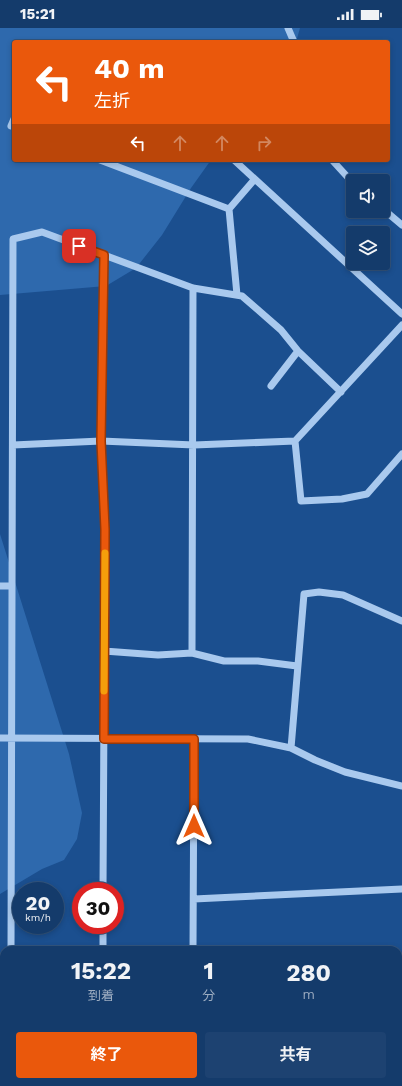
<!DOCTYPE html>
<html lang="ja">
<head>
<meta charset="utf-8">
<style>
	:root { --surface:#143b6b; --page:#1d4271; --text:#f1f3f6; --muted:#9dadc1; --line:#33557e; --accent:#ea580c }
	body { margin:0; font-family:"Work Sans","Noto Sans JP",sans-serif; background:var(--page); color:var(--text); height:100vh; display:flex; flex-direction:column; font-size:15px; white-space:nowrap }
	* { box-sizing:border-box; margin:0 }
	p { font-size:13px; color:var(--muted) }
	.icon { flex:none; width:22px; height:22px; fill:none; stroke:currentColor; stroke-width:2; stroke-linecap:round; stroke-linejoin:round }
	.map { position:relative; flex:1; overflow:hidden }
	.side { position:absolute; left:0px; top:918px; width:402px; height:140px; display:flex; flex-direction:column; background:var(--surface); border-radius:12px 12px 0 0; box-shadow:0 2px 6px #0003,0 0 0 1px var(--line) }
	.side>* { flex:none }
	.guide { position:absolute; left:12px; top:12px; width:378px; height:122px; border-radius:4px; box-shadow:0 2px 6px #0003,0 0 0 1px var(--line); background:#ea580c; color:#fff; overflow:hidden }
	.controls { position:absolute; left:346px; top:146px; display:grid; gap:8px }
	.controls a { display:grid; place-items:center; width:44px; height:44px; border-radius:4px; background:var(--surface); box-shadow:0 2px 6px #0003,0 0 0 1px var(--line); font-size:20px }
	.speed { position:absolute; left:12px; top:854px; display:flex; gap:8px; font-size:20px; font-weight:700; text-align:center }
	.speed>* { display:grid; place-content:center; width:52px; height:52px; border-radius:50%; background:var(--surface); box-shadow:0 2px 6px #0003,0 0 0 1px var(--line); line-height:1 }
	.speed small { font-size:10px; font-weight:400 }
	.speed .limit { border:6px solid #d22; background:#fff; color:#111 }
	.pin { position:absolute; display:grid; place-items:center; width:34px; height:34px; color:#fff; margin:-17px; border-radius:8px; box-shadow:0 2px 6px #0006 }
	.me { position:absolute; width:44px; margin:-22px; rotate:0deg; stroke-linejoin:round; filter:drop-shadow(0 0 3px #0008) }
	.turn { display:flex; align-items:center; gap:14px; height:84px; padding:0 16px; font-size:18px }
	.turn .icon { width:52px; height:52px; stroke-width:2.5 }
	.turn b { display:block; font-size:28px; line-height:34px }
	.lanes { display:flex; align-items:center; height:38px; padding:0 16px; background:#0003; justify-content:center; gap:20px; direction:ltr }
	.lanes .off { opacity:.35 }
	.eta { display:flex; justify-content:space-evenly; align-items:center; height:68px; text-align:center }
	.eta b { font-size:24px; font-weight:700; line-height:28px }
	.cta { display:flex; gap:8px; margin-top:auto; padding:8px 16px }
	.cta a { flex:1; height:46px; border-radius:4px; background:var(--accent); color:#fff; font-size:16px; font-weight:700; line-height:46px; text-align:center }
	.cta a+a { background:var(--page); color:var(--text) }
	.status { display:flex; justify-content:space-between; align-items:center; height:28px; padding:0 20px; background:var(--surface); direction:ltr }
	.status svg { height:11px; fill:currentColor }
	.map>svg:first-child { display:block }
	.green { fill:#2e69ad }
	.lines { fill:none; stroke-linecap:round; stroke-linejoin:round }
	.minor { stroke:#a9c9ee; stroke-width:7 }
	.route-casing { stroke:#983908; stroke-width:10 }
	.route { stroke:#ea580c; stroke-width:7 }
	.slow { stroke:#f59e0b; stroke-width:7 }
</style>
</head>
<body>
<div class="status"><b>15:21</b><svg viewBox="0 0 49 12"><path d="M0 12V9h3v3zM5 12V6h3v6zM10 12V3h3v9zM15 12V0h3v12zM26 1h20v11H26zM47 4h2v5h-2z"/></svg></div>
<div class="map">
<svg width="402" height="1058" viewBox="0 0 402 1058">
	<rect width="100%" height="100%" fill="#1b4f8f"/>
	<path class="green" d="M0,0H300L296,14H14V132H211L191,160L162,207L136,240L106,258L0,267Z
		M0,506L69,726L82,785L77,811L64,832L42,841L0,866Z"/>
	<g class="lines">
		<path class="minor" d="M288,0L294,14
			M14,91L11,98L14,99
			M100,132L229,181L237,267
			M234,132L402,286
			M332,132L353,155
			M229,181L254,152
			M383,181L402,197
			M271,358L298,323
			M295,413L301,473L342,471L367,466L402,426
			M13,417L101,413L194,417L295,413L402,297
			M0,558H12
			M104,623L158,627L192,625L224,633H258L297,638
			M192,625L193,260
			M0,710L248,711L291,720L315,732L345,744L402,758
			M291,720L304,566L319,564L343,567L402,593
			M103,863L105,501L101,413L104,227
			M194,871L402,861
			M103,897V922
			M11,922L13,211L42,204L193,260L242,268L281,302L298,323L341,364
			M193,922L194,711
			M398,965L402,964
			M0,1022H4
			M104,1054V1058
			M191,1054V1058
			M11,1058V1054"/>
	</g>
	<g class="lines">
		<defs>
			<path id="route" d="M79,218L104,227L101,413L105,501L104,711H194V798"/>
		</defs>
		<use href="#route" class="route-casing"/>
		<use href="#route" class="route"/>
		<path class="slow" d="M104,663L105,525"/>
	</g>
</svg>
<div class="controls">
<a><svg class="icon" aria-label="sound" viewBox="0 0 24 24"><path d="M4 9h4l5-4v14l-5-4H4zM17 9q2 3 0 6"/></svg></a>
<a><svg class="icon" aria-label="layers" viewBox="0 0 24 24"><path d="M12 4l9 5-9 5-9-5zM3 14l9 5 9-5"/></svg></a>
</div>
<div class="speed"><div>20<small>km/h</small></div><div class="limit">30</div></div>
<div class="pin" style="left:79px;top:218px;background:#d93025"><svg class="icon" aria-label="arrive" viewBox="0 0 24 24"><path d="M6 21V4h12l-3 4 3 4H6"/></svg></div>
<svg class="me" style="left:194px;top:798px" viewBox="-20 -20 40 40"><path d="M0-17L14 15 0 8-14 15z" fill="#ea580c" stroke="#fff" stroke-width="4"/></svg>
<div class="guide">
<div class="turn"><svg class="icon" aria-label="left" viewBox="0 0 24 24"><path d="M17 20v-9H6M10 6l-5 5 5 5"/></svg><div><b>40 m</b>左折</div></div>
<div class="lanes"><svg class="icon" aria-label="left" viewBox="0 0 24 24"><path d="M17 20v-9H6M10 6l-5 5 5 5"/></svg><svg class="icon off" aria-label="ahead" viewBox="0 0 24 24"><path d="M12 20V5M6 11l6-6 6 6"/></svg><svg class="icon off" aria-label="ahead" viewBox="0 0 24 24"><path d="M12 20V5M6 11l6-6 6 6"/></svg><svg class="icon off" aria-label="right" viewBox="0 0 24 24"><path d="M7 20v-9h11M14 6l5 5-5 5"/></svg></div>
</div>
<section class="side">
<div class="eta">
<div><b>15:22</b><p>到着</p></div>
<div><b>1</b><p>分</p></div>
<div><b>280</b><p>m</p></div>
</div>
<div class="cta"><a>終了</a><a>共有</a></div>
</section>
</div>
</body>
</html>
